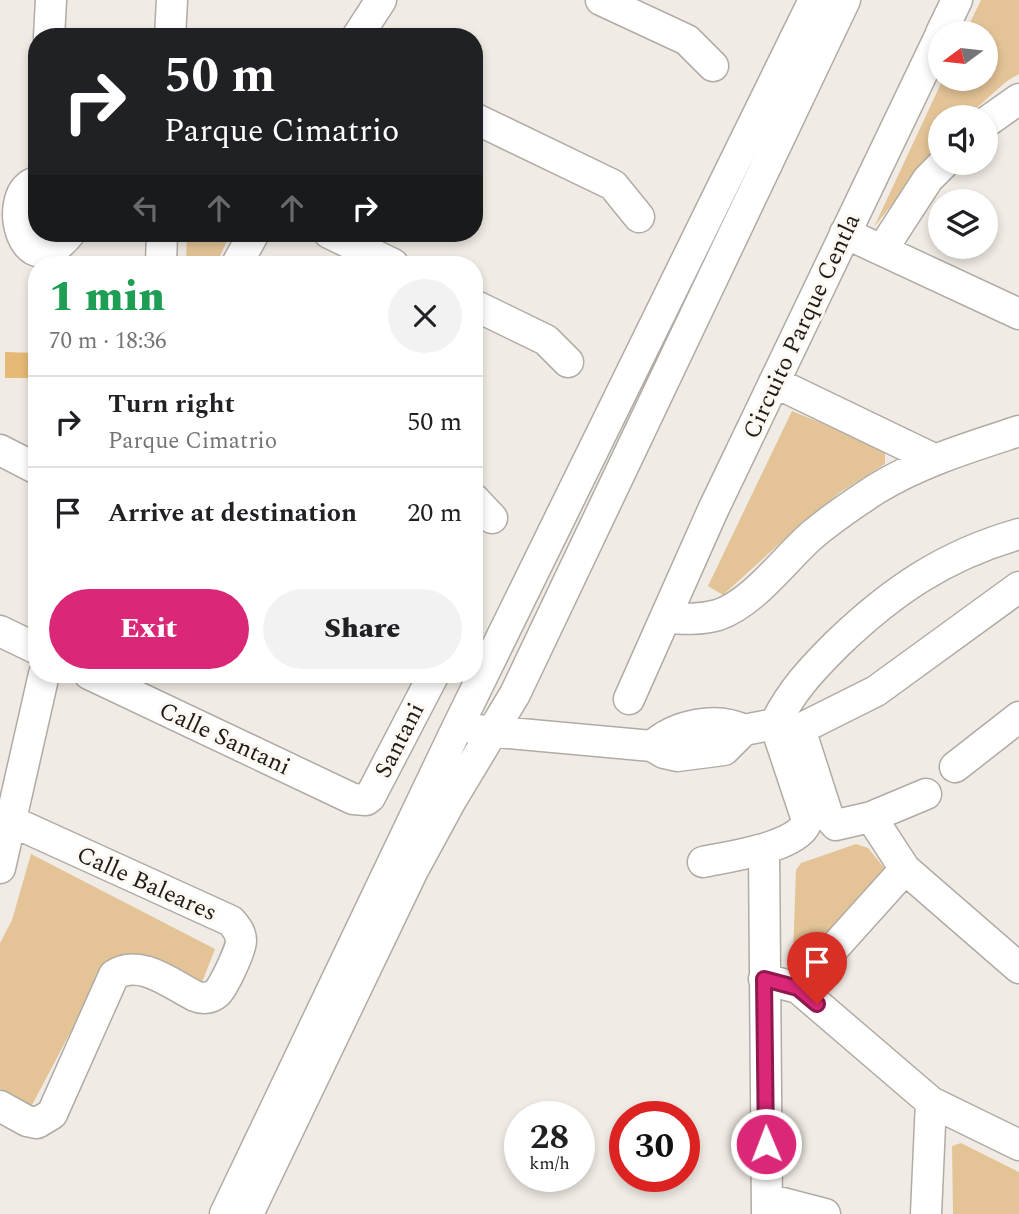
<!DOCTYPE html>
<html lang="en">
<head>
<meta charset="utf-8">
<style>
	:root { --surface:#fff; --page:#f2f2f2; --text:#202124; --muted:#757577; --line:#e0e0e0; --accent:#db2777 }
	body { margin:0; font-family:Spectral,serif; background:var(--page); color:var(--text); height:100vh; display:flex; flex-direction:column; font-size:26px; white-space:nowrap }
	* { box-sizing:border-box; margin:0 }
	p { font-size:23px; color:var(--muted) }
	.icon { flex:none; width:38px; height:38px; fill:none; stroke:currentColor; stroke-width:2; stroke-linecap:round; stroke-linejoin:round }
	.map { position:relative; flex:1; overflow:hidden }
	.details { position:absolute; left:28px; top:256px; width:455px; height:427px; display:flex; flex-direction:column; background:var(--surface); border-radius:28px; box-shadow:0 4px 10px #0003 }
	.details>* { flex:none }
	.hud { position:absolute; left:28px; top:28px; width:455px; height:214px; border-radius:28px; box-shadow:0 4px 10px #0003; background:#202124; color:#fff; overflow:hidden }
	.needle { width:46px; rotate:255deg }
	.buttons { position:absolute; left:928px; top:21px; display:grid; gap:14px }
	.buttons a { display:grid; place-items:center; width:70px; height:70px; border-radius:50%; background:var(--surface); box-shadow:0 4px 10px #0003; font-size:35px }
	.speed { position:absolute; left:504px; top:1101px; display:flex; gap:14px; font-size:35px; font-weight:700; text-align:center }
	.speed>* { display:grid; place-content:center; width:91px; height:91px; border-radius:50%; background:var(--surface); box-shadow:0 4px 10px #0003; line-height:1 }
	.speed small { font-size:18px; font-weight:400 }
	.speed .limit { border:10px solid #d22; background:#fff; color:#111 }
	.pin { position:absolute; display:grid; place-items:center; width:60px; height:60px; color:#fff; margin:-72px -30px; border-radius:50% 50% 50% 0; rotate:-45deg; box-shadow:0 0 7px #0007 }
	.pin .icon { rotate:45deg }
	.me { position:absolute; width:77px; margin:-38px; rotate:359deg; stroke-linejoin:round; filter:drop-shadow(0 0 5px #0008) }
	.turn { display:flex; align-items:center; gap:24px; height:147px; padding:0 21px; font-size:32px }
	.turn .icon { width:91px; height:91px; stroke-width:2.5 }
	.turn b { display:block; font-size:49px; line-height:60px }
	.lanes { display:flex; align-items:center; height:66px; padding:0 21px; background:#0003; justify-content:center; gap:35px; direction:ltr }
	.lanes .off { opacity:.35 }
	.round { display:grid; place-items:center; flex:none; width:74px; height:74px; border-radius:37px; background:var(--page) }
	.head { display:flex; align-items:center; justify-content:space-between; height:119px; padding:0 21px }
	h1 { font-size:42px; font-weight:800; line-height:52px; color:#1e9e55 }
	.button { display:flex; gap:14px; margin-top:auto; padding:14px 21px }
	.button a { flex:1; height:80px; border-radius:42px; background:var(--accent); color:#fff; font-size:28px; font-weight:800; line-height:80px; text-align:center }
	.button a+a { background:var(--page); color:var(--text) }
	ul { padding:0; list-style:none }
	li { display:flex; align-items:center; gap:21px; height:91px; padding:0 21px; border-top:2px solid var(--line) }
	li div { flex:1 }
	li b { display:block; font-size:26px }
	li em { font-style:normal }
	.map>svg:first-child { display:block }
	.green { fill:#e4c497 }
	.water { fill:#e7b976 }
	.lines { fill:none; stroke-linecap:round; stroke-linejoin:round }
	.minor-casing { stroke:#b0aba4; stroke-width:33 }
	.minor { stroke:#fff; stroke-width:30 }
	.route-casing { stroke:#8e194d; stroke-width:18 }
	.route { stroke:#db2777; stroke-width:12 }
	.labels { text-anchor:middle; stroke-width:6; stroke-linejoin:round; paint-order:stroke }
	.street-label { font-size:24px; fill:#1f1d1a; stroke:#fdf8f1 }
</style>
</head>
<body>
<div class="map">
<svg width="1019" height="1214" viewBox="0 0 1019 1214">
	<rect width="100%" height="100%" fill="#f0ebe4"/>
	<path class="green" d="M981,0H1019V74L1007,81L966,117H940V144L874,227L943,79H985V33H965Z
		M187,233H231L216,264H186Z
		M792,411L885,449V464L839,493L790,534L723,595L708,586Z
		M856,844L868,848L886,870L808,963L793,956L796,870L801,863Z
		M31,854L215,949L201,985L144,958L90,995L31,1107L0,1089V943L12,920Z
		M961,1143L1019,1172V1214H953L952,1146Z"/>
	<path class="water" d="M5,352L37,353V378H5Z"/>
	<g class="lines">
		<defs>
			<path id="minor" d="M601,0L687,40L713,66
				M941,33L957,0
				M49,37L51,0
				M170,37L172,0
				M357,37L381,0
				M474,118L613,185L639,217
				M985,123L1019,99
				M37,182C0,188 21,294 70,233
				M329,233L393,264
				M845,233L1019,314
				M882,250L928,179L944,163
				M161,264L162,233
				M237,264L254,233
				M474,305L546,340L568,362
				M774,382L934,459
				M0,450L37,469
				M474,499L492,518
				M665,618C683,619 700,620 718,615C753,603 783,561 811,536C831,519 853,504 876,489C920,462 970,447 1019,431
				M0,631L37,649
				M89,674L353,799L366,800L370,797L434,674
				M629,699L713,510L940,36
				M775,724C791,691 812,669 837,644C892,591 945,555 1019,534
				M800,729L828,816L836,825L871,817L926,794
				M476,730L652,746L664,753L677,756L724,750L744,730L775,724L800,729L876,691L1019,587
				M652,746C675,725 716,716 744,730
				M955,767L1019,717
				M0,816L231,921C237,928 241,933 241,941C241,950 223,988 217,993C210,999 202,999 195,996C171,984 140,958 114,975L52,1114L37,1123L27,1121L0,1106
				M871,817L905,869L1019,968
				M764,849L767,1214
				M703,862C726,857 803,847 807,820L775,724
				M0,868L44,674
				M764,979L798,988L931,1102L1019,1145
				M798,988L905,869
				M767,1199L825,1214
				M225,1214L457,728L814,0
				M248,1214L413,870L450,802L515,694L845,0
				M926,1214L931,1102"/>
		</defs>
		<use href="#minor" class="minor-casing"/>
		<use href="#minor" class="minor"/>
	</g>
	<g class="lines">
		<defs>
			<path id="route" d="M766,1144L764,979L798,988L817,1004"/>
		</defs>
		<use href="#route" class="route-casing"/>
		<use href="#route" class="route"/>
	</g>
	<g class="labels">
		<g class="street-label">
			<text transform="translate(801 326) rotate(-65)" y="8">Circuito Parque Centla</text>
			<text transform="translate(225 738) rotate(25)" y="8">Calle Santani</text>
			<text transform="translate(399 740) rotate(-63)" y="8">Santani</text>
			<text transform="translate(147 883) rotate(24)" y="8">Calle Baleares</text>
		</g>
	</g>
</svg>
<div class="buttons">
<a><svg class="needle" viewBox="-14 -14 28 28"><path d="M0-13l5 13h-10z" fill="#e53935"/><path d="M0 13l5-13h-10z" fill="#757577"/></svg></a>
<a><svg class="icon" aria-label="sound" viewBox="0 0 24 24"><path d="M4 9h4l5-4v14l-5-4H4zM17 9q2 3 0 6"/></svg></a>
<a><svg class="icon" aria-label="layers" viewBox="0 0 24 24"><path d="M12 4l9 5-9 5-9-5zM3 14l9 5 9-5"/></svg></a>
</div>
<div class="speed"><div>28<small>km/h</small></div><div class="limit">30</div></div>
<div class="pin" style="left:817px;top:1004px;background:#d93025"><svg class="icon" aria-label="arrive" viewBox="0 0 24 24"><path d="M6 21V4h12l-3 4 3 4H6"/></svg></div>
<svg class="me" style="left:766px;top:1144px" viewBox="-20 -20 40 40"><circle r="17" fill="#db2777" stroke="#fff" stroke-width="3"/><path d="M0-11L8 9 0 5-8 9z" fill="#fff"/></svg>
<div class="hud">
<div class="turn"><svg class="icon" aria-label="right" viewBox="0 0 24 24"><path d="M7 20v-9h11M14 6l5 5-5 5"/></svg><div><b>50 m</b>Parque Cimatrio</div></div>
<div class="lanes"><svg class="icon off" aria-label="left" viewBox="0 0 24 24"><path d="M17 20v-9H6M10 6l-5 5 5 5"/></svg><svg class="icon off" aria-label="ahead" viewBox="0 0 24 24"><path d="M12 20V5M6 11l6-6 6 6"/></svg><svg class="icon off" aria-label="ahead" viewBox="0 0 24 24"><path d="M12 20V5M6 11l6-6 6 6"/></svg><svg class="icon" aria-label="right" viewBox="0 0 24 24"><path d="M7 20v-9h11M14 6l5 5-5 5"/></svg></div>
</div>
<section class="details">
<div class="head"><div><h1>1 min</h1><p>70 m · 18:36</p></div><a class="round"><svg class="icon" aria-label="close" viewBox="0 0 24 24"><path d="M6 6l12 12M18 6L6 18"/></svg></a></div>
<ul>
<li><svg class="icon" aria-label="right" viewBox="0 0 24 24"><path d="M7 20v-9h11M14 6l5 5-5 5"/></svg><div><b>Turn right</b><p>Parque Cimatrio</p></div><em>50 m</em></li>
<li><svg class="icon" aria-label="arrive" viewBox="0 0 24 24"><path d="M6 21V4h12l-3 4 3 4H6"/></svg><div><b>Arrive at destination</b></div><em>20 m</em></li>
</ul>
<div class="button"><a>Exit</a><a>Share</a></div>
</section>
</div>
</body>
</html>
